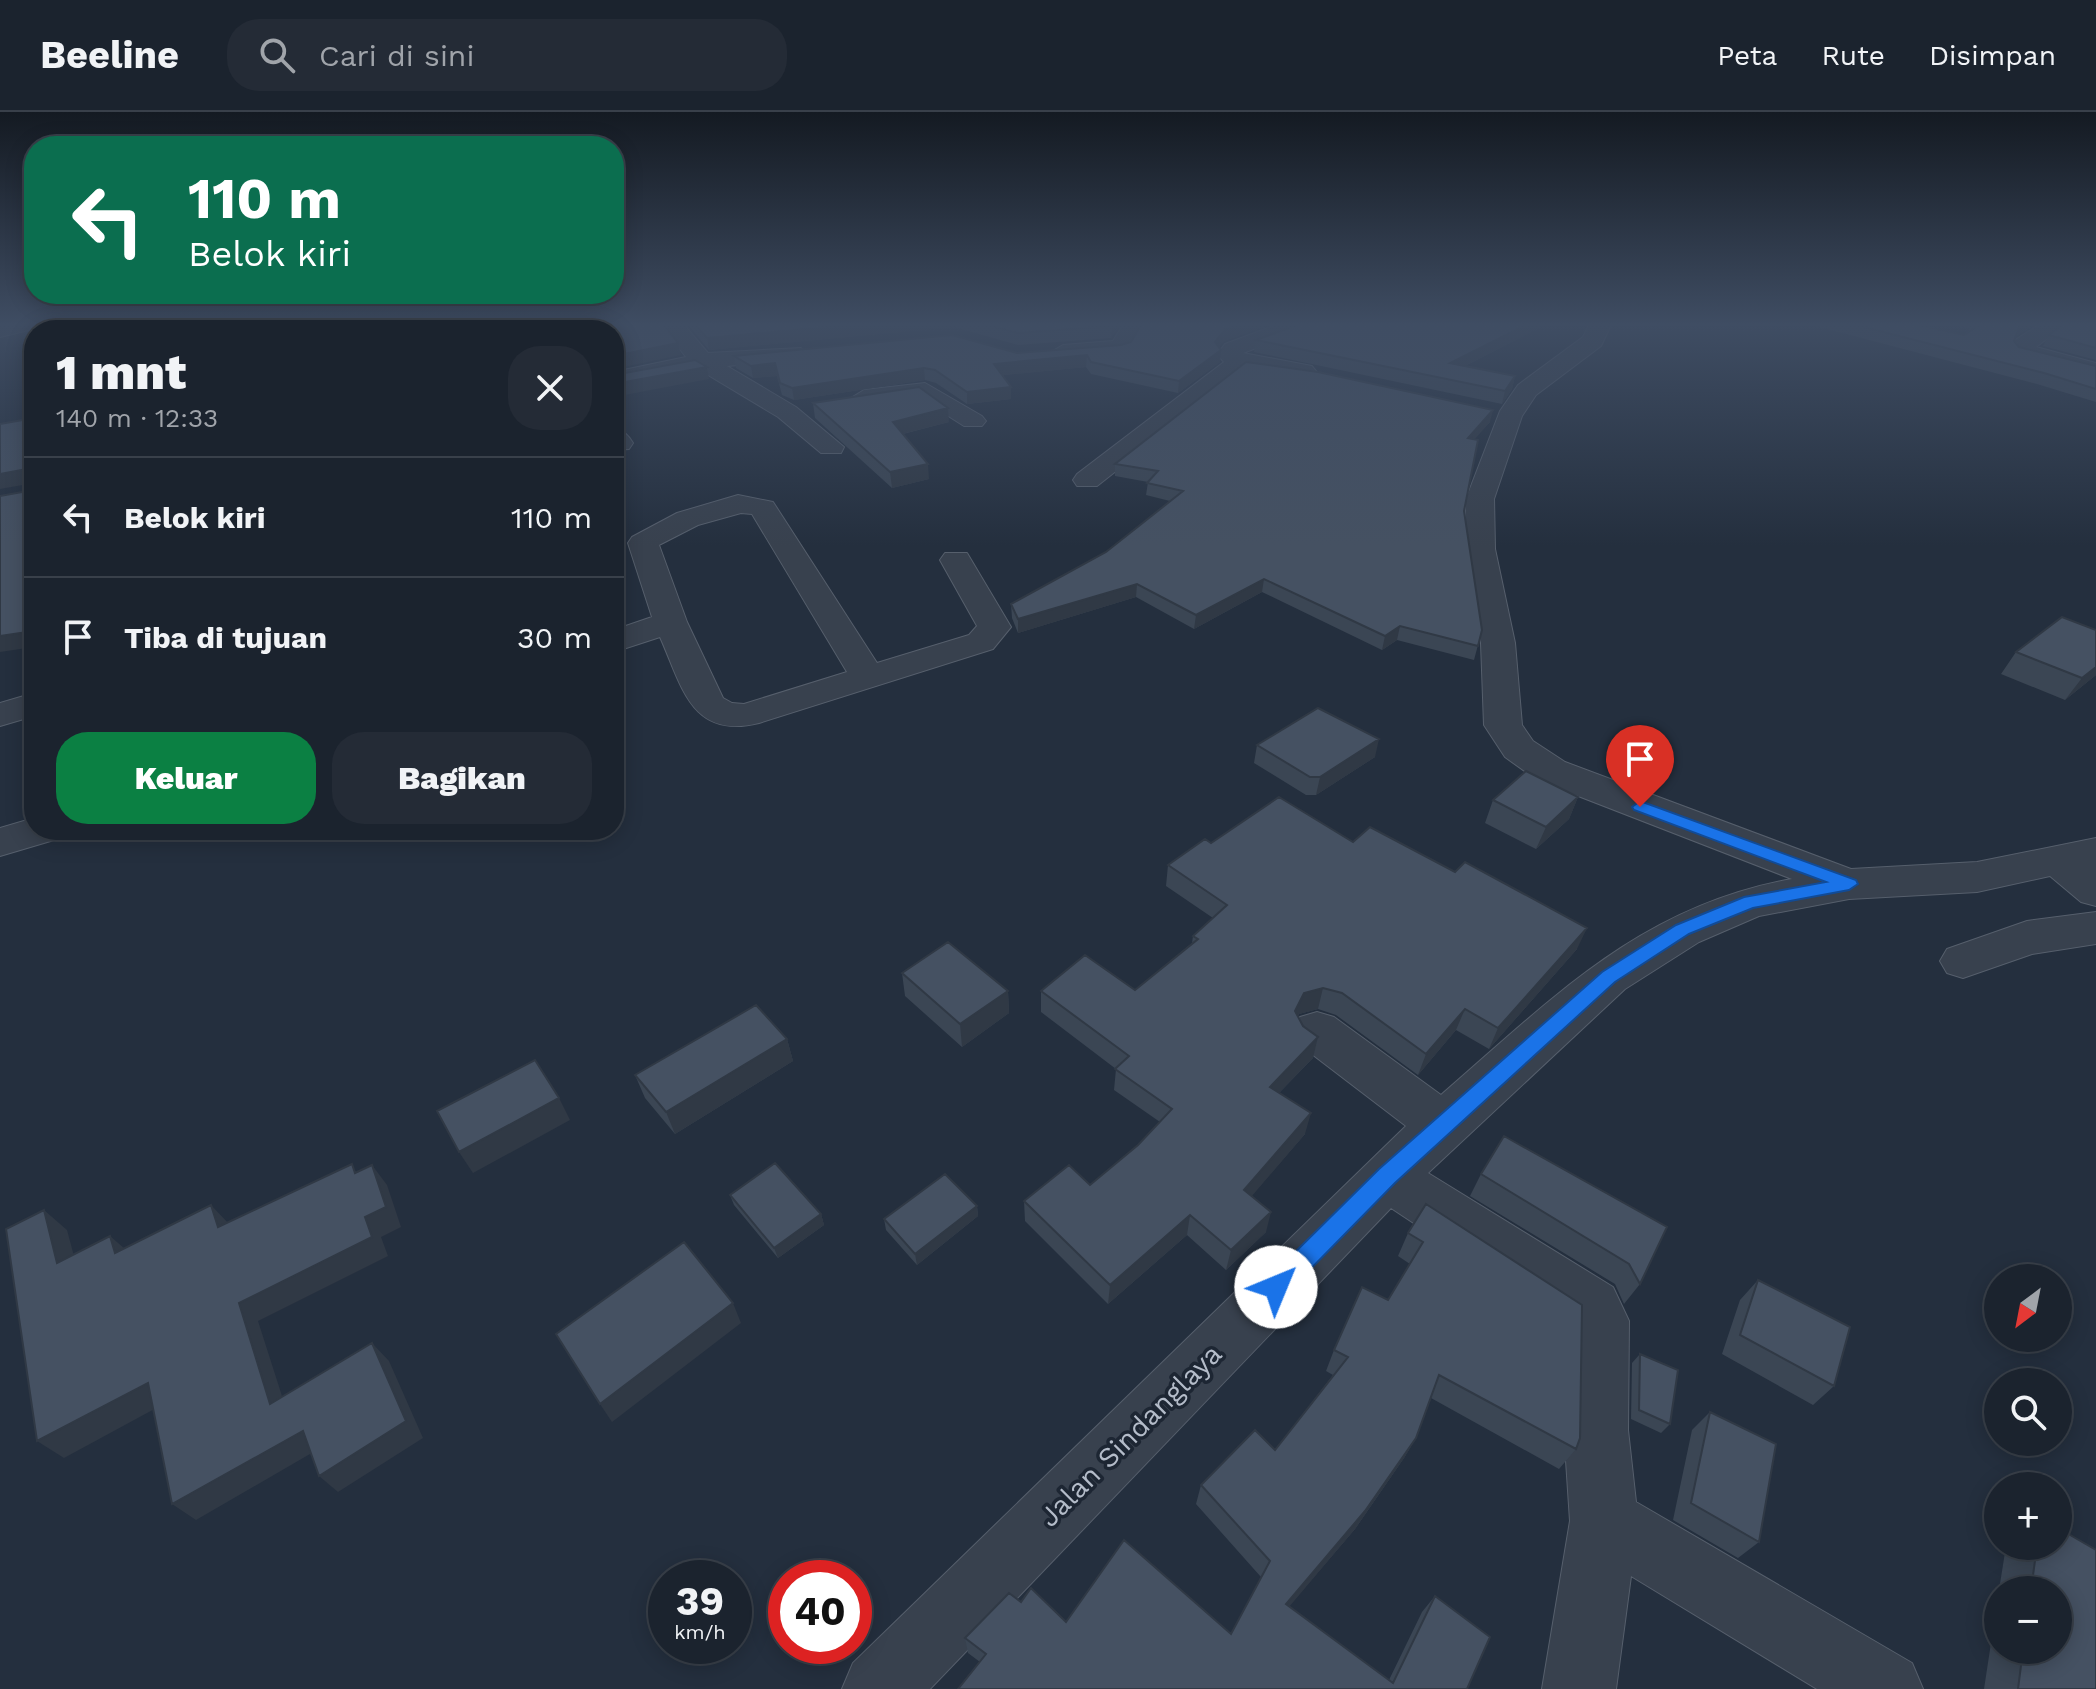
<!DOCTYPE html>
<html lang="id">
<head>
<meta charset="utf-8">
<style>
	:root { --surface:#1b232e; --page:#242b36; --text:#f1f3f6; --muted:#a0a4aa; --line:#39404a; --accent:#0b8043 }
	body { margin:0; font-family:"Work Sans",sans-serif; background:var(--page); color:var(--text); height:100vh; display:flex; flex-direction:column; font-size:30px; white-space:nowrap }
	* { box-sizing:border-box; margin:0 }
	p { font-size:26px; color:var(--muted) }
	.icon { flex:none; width:44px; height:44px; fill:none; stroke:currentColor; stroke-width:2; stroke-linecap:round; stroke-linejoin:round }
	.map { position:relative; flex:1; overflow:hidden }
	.details { position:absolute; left:24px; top:208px; width:600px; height:520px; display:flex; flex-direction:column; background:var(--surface); border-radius:32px; box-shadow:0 4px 20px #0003,0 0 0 2px var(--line) }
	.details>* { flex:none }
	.banner { position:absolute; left:24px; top:24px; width:600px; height:168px; border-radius:32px; box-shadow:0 4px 20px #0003,0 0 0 2px var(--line); background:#0b6e4f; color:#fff; overflow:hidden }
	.needle { width:52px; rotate:212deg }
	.controls { position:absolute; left:1984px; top:1152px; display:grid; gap:16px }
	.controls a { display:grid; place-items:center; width:88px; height:88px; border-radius:50%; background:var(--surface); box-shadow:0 4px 20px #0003,0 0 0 2px var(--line); font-size:40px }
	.speed { position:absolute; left:648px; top:1448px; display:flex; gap:16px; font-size:40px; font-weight:700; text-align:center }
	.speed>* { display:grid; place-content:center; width:104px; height:104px; border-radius:50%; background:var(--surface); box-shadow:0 4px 20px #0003,0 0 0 2px var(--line); line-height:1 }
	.speed small { font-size:20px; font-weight:400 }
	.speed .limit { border:12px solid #d22; background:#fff; color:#111 }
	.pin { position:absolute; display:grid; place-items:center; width:68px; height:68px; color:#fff; margin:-82px -34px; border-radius:50% 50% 50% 0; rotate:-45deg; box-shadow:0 0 8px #0007 }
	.pin .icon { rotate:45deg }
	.me { position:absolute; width:88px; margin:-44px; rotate:45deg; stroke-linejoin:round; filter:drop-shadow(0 0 6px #0008) }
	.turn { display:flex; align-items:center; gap:28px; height:168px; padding:0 32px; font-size:36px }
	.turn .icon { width:104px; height:104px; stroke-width:2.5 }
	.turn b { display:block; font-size:56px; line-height:68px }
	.round { display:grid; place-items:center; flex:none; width:84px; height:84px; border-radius:32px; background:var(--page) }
	.summary { display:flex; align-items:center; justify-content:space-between; height:136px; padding:0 32px }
	h1 { font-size:48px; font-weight:800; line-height:60px }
	.primary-button { display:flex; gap:16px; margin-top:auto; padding:16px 32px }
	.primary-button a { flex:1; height:92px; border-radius:32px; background:var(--accent); color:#fff; font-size:32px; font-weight:800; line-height:92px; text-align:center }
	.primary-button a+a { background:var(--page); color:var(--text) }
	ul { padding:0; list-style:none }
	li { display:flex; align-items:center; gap:24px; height:120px; padding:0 32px; border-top:2px solid var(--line) }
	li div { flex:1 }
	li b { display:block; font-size:30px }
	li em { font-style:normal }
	header { display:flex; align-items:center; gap:48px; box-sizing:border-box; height:112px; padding:0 40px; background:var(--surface); border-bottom:2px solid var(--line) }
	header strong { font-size:38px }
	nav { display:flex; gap:44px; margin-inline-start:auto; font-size:28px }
	.search { width:560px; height:72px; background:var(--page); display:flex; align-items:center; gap:20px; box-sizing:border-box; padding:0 28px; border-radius:32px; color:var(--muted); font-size:30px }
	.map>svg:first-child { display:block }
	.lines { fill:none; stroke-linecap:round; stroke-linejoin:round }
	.minor-casing { stroke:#565f6c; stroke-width:2 }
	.minor { fill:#38414e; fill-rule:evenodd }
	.wall { fill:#3b4654 }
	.shaded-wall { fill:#303945 }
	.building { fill:#455162; stroke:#303945; stroke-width:2 }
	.route { fill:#1a73e8; stroke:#114b97; stroke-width:2 }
	.labels { text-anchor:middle; stroke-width:7; stroke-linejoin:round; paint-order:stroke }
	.near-street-label { font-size:28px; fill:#b4bcc9; stroke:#1d2633 }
</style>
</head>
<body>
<header>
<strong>Beeline</strong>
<div class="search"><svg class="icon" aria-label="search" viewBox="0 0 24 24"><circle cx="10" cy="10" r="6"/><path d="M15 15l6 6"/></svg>Cari di sini</div>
<nav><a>Peta</a><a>Rute</a><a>Disimpan</a></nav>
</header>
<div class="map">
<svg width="2096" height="1577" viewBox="0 0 2096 1577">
	<rect width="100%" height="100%" fill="#242f3e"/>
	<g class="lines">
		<defs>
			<path id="minor" d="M0,213H32L29,218L0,225Z
				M308,213H339L335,218H304Z
				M661,213H684L708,241L801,236L805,241L793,248L727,254L796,295L844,335L841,341H821L778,305L698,257L614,274V260L686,245Z
				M1123,213H1145L1128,240L1063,247L1051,240L1063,233L1113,229Z
				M1276,213H1307L1304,218L1243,241L1312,254L1316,259L1312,264L1304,266L1244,258L1097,374H1077L1073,368L1077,362L1224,250L1217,242L1225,232Z
				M1589,213H1611L1601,234L1536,283L1522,304L1494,387L1495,437L1515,531L1522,613L1533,629L1565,650L1851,757L1977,750L2096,726V794L2081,790L2050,764L1977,780L1849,787L1759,804L1699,830L1625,877L1428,1061L1613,1175L1629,1209L1628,1318L1636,1390L1912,1551L1923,1577H1817L1631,1464L1616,1577H1542L1570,1409L1564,1318L1569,1214L1391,1096L930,1577H842L853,1551L1406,1014L1300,933L1293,919L1300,905L1317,900L1334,905L1441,983C1553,886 1641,794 1792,767L1537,668L1505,645L1484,613L1481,531L1465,437L1466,387L1500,299L1518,273L1583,225Z
				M2039,213H2065L2036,235L2096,251V265L2014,243L2010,238L2015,228Z
				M925,271L982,304L986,309L982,314H964L920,286L864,294L851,286L864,278Z
				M614,316C624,319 628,323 633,331L629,337L614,338Z
				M738,383L773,390L877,551L969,523L977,514L940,448L945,441H967L1011,515L993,537L759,611C691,628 682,574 660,525L614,540V518L652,505L628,431L632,425L677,401ZM741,401L752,402L847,560L744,592L732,591L723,586L687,510L659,433L698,413Z
				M34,581V604L0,614V591Z
				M34,706V718H60L54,728L0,744V716Z
				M2096,800V832L2032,842L1963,866L1947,861L1940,849L1947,837L2027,809Z"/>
		</defs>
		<use href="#minor" class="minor-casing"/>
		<use href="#minor" class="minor"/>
	</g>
	<path class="wall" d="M688,213H1121L1111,226L1018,233L954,215L709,238Z
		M1141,213H1268L1224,229L1219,235L1221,238L1220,250L1178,281L1091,262L1086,255L1003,263L1011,275V287L967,292L936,271L925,268L794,288L782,283L777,264L753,266L736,256L734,244L1017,241L1121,233L1131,230Z
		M1297,213H1545L1465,254L1515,264L1512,277L1502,292L1254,240L1256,228Z
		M1812,213H1919L1964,223L1970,220L1968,216L1954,213H2034L2016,224L2014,229L2019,235L2096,254V290L2037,272Z
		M2096,213V248L2043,234L2049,223Z
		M813,291L949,310L903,322L929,367L892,376L815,306Z
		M1490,310L1474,327L1464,399L1482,518L1474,548L1397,528L1382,538L1262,480L1194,517L1136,485L1018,521L1012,506L1011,492L1106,440L1170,389L1146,383L1148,370L1115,364V352Z
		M2016,540L2096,563L2065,588L2001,562Z
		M1257,633L1375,645L1316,683H1306L1254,651Z
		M1578,685L1569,707L1536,737L1485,711L1493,688Z
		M1353,730L1577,837L1489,937L1456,918L1418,963L1336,903L1318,897L1299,902L1298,904L1303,914L1318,925L1313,946L1279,981L1305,1022L1251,1084L1266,1120L1226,1158L1187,1123L1108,1192L1025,1109L1024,1089L1090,1073L1138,1033L1160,1010L1114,978L1116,957L1041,900V879L1135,878L1192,831L1193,824L1213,806L1166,774L1168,753L1211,731Z
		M902,861L1008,879L1009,901L962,935L905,884Z
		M787,927L793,949L675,1022L645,986L635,963Z
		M1481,1062L1667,1115L1640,1172L1624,1192L1615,1172L1470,1084Z
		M730,1083L821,1102L824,1113L778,1146L734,1093Z
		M1426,1092L1576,1337L1559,1357L1431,1286L1416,1326L1404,1346L1355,1417L1289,1494L1389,1568L1422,1500L1435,1484L1467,1577L980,1550L968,1541L965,1526L1021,1490L1066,1510L1231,1522L1261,1465L1196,1392L1201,1373L1275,1338L1333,1263L1326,1259L1334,1238L1388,1188L1410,1152L1398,1144L1408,1121Z
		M977,1094L978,1104L917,1153L886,1118L884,1107Z
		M1758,1168L1834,1274L1813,1293L1722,1242L1740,1188Z
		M1640,1242L1670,1312L1661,1321L1631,1307L1632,1251Z
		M1710,1300L1759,1430L1738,1446L1673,1408L1692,1318Z
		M2006,1434H2058L2096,1577H1984L1998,1485V1538H2058V1478H1999Z"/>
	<path class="shaded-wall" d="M849,213H954V215L709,238L707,226Z
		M1113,213H1121L1111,226L1112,214Z
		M1237,213H1268L1224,229L1214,242L1215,230L1225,217Z
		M1526,213H1545L1447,263L1450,251Z
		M2023,213H2034L2013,225L2019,215Z
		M678,231L681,243L614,257V244Z
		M1221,238L1220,250L1178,281L1179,269Z
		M1087,243L1086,255L995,264L994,252Z
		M775,251L777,264L753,266L751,254Z
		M707,255L709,267L614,285V272Z
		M924,256L925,268L794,288L792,276Z
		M1515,264L1512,277L1502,292L1505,279Z
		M1011,275V287L967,292V280Z
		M948,296L949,310L894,324L893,310Z
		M1493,298L1490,310L1465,338L1468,326Z
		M928,352L929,367L892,376L890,360Z
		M27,357L34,371L0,377V362Z
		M1264,467L1262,480L1194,517L1196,503Z
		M1137,472L1136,485L1018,521V507Z
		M1400,514L1397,528L1382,538L1385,524Z
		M34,519V535L0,540V524Z
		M2096,555V563L2065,588L2082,566Z
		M1379,627L1375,645L1316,683L1320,665Z
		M1578,685L1569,707L1536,737L1546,715Z
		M1587,816L1577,837L1489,937L1498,916Z
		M1323,876L1318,897L1299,902L1290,920L1295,899L1304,881Z
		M1008,879L1009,901L962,935L960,912Z
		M1465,897L1456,918L1418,963L1426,942Z
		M1318,925L1313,946L1265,995L1270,975Z
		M787,927L793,949L675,1022L666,1000Z
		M559,986L570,1008L473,1061L459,1040Z
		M1311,1001L1305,1022L1240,1098L1244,1078Z
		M372,1053L387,1073L401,1115L381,1125L388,1144L258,1209L290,1309L270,1292L239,1191L365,1105Z
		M211,1093L230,1113L218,1115Z
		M977,1094L978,1104L917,1153L915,1142Z
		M44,1098L67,1118L81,1170L57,1151Z
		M1271,1100L1266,1120L1226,1158L1231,1138Z
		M821,1102L824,1113L778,1146L774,1136Z
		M1190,1103L1187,1123L1108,1192L1110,1173Z
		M110,1124L132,1143L115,1141Z
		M733,1191L741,1211L612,1310L600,1292Z
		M372,1231L389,1249L423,1326L338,1380L319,1364Z
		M148,1271L171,1288L64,1346L37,1329Z
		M303,1319L322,1335L196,1408L172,1392Z
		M1416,1326L1404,1346L1355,1417L1278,1508L1286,1492Z"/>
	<path class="building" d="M352,213H664L678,231L614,244V218H338Z
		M696,213H849L707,226Z
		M988,213H1113L1112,214L1018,221Z
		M1141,213H1237L1225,217L1215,230L1221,238L1179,269L1091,250L1087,243L994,252L1011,275L967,280L935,258L924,256L792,276L780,271L775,251L751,254L734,244L952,223L1017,241L1121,233L1131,230Z
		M1297,213H1526L1450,251L1515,264L1505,279L1256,228Z
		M1856,213H1919L1964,223L1978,214V213H2023L2019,215L2014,229L2019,235L2096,254V277L2044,261Z
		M2062,213H2096V236L2049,223Z
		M695,248L707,255L614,272V263Z
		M1246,250L1318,260L1493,298L1468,326L1478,328L1464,399L1482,518L1478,534L1400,514L1385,524L1264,467L1196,503L1137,472L1018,507L1011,492L1106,440L1183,379L1147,371L1158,359L1115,352Z
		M919,275L948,296L893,310L928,352L890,360L813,291Z
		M34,306V519L0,524V384L28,379L27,357L0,362V312Z
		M2062,505L2096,518V555L2082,566L2016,540Z
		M1318,596L1379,627L1320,665H1310L1257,633Z
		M1526,659L1578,685L1546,715L1493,688Z
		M1279,685L1353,730L1370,715L1455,760L1465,750L1587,816L1498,916L1465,897L1426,942L1342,881L1323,876L1304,881L1295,899L1303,914L1318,925L1270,975L1311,1001L1244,1078L1271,1100L1231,1138L1190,1103L1110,1173L1024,1089L1069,1053L1090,1073L1138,1033L1172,997L1115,957L1129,944L1041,879L1085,843L1135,878L1198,827L1193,824L1227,793L1168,753L1205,727L1211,731Z
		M948,830L1008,879L960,912L902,861Z
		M756,893L787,927L666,1000L635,963Z
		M535,948L559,986L459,1040L437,999Z
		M1504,1024L1667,1115L1640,1172L1629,1152L1481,1062Z
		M775,1051L821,1102L774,1136L730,1083Z
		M352,1052L355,1061L372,1053L386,1095L365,1105L372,1125L239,1191L270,1292L372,1231L406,1309L319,1364L303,1319L172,1392L148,1271L37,1329L6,1117L44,1098L57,1151L110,1124L115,1141L211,1093L218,1115Z
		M945,1062L977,1094L915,1142L884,1107Z
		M1426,1092L1582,1193L1580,1326L1576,1337L1439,1263L1416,1326L1365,1399L1286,1492L1393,1571L1435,1484L1490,1525L1467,1577H958L986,1542L965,1526L1009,1481L1021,1490L1031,1476L1066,1510L1124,1428L1231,1522L1270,1449L1201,1373L1255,1318L1275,1338L1348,1245L1334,1238L1362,1175L1388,1188L1423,1130L1408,1121Z
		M684,1130L733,1191L600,1292L556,1222Z
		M1758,1168L1850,1215L1834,1274L1740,1223Z
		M1640,1242L1678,1258L1670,1312L1639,1298Z
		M1710,1300L1776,1332L1759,1430L1691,1391Z
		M2058,1416L2096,1438V1577H2018L2023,1538H2058V1478H2031L2037,1434H2058Z"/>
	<linearGradient id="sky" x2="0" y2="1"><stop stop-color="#141a22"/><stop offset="0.49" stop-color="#3f4d63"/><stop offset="1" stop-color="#3f4d63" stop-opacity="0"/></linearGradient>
	<rect width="2096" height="434" fill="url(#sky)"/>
	<path class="route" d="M1640,689L1856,768L1858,772L1849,778L1753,796L1689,822L1615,870L1395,1071L1285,1183L1276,1187L1268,1183L1264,1175L1268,1167L1379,1057L1602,860L1676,813L1744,785L1826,770L1634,698L1632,695Z"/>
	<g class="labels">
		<g class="near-street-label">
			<text transform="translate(1130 1323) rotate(-45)" y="10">Jalan Sindanglaya</text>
		</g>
	</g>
</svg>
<div class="controls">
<a><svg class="needle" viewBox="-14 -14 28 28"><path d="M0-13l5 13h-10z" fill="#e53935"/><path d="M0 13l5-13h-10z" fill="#a0a4aa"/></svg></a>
<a><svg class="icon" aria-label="search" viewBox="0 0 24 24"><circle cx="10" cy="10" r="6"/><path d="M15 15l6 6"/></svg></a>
<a>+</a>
<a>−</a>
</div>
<div class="speed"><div>39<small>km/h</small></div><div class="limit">40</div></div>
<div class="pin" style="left:1640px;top:695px;background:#d93025"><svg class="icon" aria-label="arrive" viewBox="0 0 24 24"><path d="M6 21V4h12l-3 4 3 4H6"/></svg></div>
<svg class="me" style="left:1276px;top:1175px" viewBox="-20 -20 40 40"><circle r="19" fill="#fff"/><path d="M0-13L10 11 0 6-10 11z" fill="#1a73e8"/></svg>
<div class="banner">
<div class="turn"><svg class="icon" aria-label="left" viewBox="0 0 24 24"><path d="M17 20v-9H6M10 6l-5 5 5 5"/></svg><div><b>110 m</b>Belok kiri</div></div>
</div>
<section class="details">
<div class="summary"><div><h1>1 mnt</h1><p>140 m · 12:33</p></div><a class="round"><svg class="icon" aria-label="close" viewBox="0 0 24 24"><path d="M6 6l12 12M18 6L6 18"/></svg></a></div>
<ul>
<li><svg class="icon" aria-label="left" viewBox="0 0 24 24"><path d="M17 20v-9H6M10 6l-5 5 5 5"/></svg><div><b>Belok kiri</b></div><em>110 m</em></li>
<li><svg class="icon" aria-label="arrive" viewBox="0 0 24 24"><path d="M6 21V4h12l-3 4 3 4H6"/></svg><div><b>Tiba di tujuan</b></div><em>30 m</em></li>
</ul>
<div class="primary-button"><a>Keluar</a><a>Bagikan</a></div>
</section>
</div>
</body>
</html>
